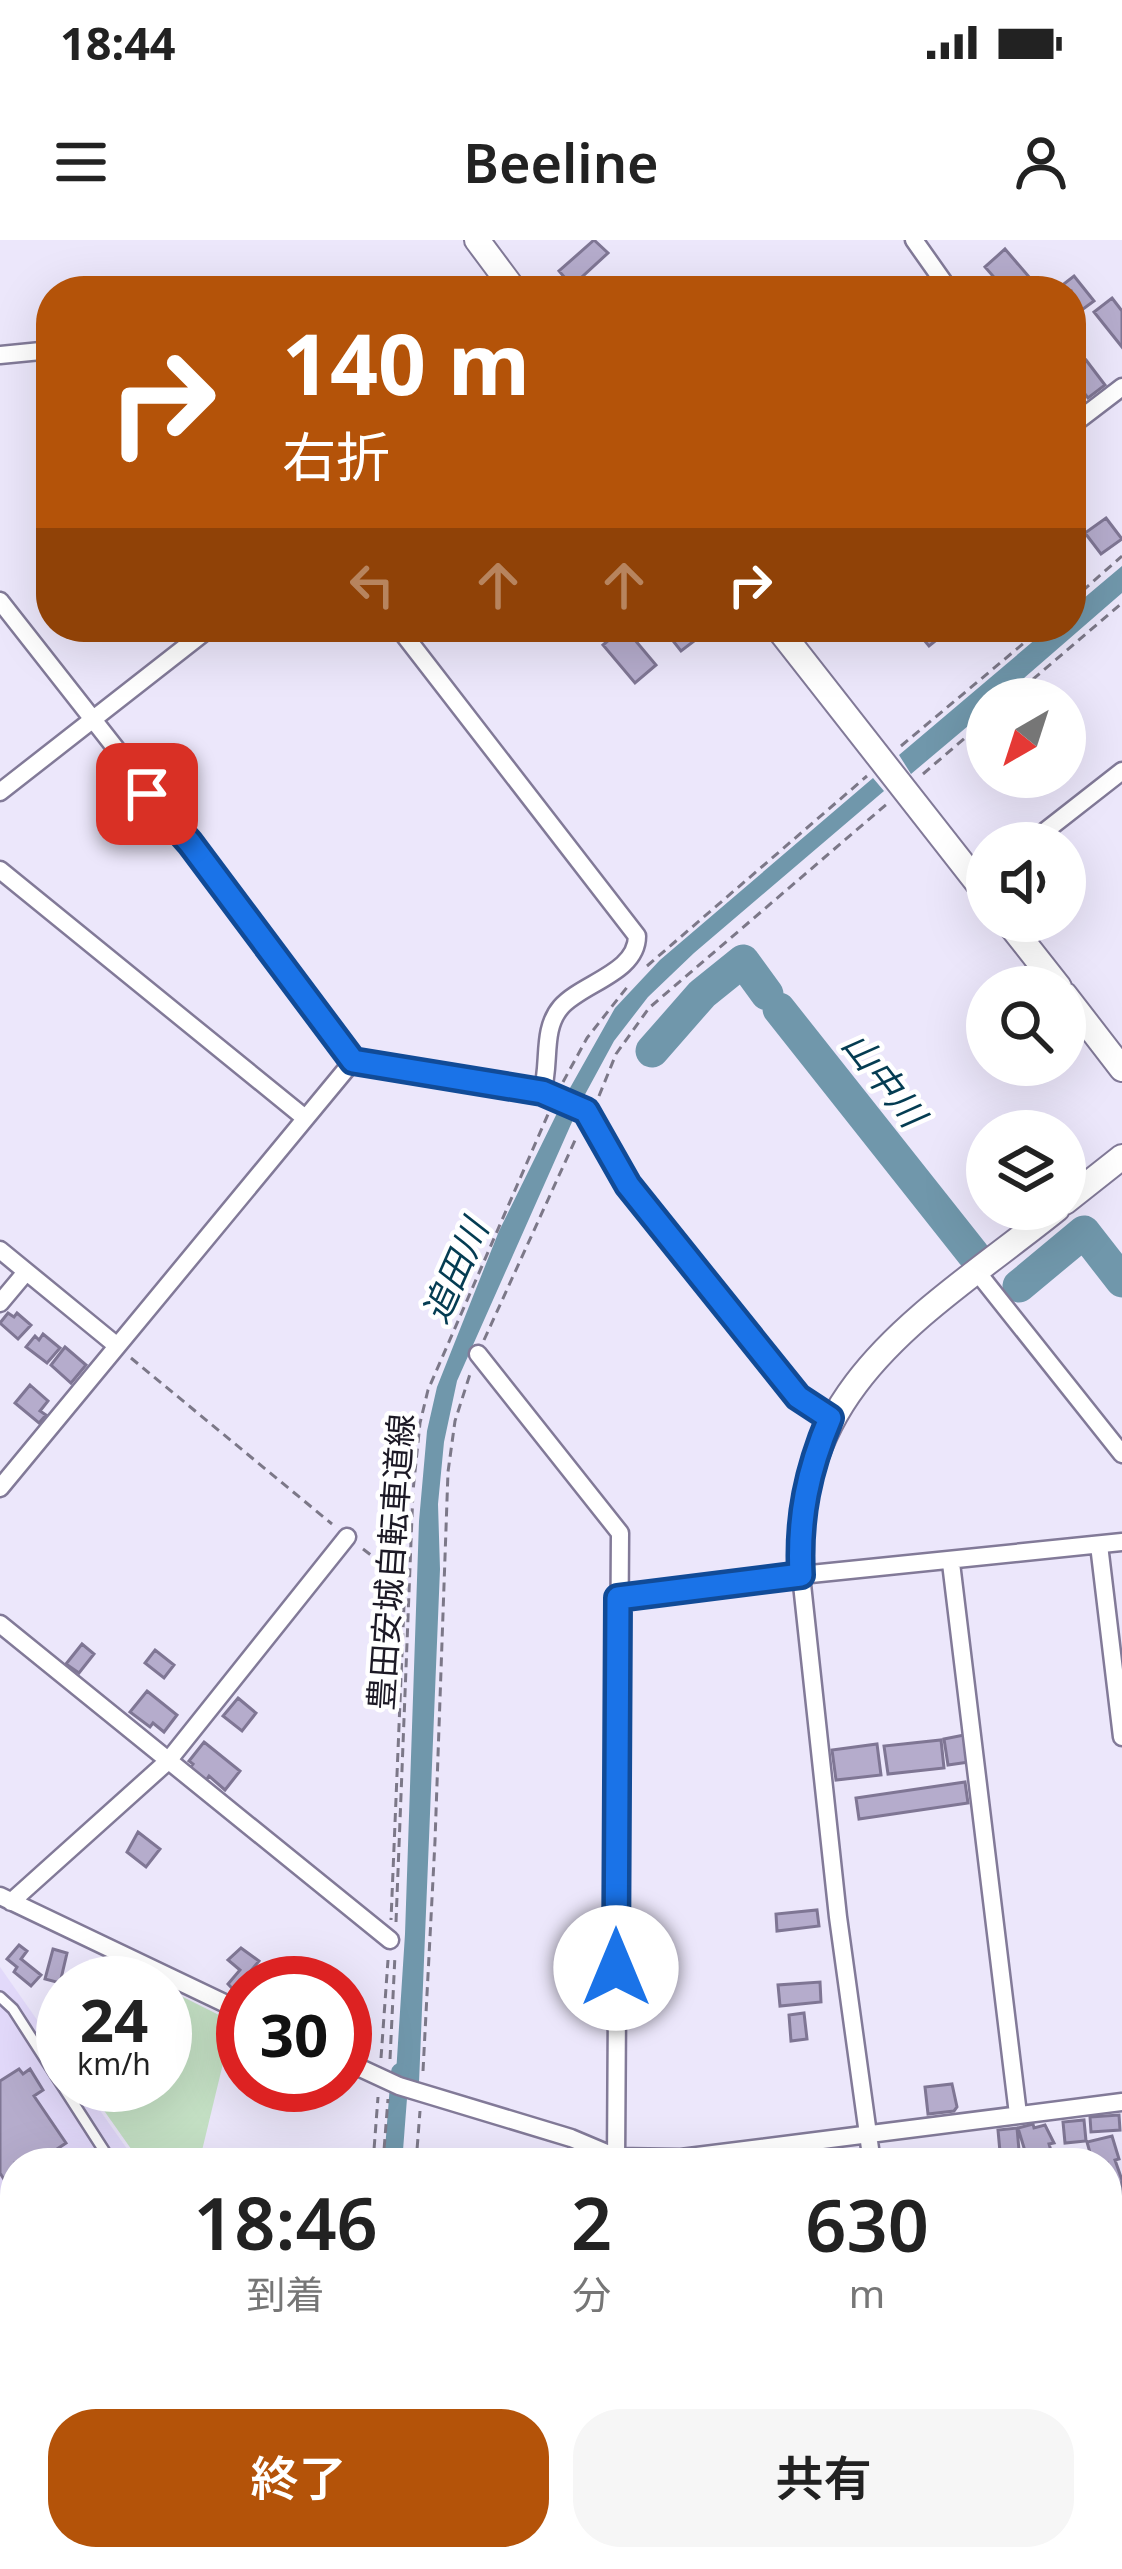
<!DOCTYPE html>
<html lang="ja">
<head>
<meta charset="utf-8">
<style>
	:root { --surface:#fff; --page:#f6f6f6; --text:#222; --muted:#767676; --accent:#b45309 }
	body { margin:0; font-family:"Noto Sans","Noto Sans JP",sans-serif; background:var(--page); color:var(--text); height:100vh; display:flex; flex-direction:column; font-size:45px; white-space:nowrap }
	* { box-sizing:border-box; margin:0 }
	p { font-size:39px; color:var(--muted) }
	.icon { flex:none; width:66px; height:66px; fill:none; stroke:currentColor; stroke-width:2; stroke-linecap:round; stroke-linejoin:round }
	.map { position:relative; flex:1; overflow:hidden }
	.details { position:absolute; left:0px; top:1908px; width:1122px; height:423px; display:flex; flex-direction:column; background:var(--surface); border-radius:48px 48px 0 0; box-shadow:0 12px 48px #0002 }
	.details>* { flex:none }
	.hud { position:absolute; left:36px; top:36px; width:1050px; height:366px; border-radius:48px; box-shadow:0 12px 48px #0002; background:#b45309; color:#fff; overflow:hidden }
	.needle { width:78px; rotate:219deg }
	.tools { position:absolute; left:966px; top:438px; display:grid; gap:24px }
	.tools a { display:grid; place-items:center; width:120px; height:120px; border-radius:50%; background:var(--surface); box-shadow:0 12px 48px #0002; font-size:60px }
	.speed { position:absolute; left:36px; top:1716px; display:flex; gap:24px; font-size:60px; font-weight:700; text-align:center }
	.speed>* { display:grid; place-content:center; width:156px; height:156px; border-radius:50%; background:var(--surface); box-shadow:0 12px 48px #0002; line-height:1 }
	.speed small { font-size:30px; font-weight:400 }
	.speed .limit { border:18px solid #d22; background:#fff; color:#111 }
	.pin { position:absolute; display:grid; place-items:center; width:102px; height:102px; color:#fff; margin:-51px; border-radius:24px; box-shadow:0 6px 18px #0006 }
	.me { position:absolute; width:132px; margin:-66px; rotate:0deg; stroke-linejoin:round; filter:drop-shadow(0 0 9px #0008) }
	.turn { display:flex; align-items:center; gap:42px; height:252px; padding:0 48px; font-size:54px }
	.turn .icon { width:156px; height:156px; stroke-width:2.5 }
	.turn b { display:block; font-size:84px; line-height:102px }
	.lanes { display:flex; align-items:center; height:114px; padding:0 48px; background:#0003; justify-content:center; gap:60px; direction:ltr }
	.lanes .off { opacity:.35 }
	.eta { display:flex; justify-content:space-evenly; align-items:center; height:204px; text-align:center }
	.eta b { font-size:72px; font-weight:600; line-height:84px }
	.cta { display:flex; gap:24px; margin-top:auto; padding:24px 48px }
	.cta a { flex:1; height:138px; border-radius:48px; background:var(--accent); color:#fff; font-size:48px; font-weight:600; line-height:138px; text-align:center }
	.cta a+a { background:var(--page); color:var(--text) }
	.status { display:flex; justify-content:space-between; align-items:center; height:84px; padding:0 60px; background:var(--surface); direction:ltr }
	.status svg { height:33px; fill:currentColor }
	header { display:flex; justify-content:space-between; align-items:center; height:156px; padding:0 48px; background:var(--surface); font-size:54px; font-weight:600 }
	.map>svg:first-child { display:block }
	.built { fill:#e2d9fa }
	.green { fill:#c5e1c5 }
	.water { fill:#7097ab }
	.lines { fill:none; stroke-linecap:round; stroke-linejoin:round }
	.canal { stroke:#7097ab; stroke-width:18 }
	.river { stroke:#7097ab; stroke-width:33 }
	.building { fill:#b5accc; stroke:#7f7694; stroke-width:3 }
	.lane-casing { stroke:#827a98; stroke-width:14 }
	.street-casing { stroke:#827a98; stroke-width:21 }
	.secondary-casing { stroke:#827a98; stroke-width:28 }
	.path { stroke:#7c7888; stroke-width:3; stroke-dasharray:9 6; stroke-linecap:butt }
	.lane { stroke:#fff; stroke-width:9 }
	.street { stroke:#fff; stroke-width:16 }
	.secondary { stroke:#fff; stroke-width:24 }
	.route-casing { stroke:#114b97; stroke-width:30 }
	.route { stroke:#1a73e8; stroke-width:21 }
	.labels { text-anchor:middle; stroke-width:9; stroke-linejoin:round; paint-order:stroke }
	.street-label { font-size:33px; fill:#1c1925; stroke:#fff }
	.water-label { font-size:36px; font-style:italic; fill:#043c52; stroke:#fff }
</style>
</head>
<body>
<div class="status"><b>18:44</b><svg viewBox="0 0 49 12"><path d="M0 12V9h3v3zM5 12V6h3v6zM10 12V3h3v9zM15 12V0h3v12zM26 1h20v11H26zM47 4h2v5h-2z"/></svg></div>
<header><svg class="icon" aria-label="menu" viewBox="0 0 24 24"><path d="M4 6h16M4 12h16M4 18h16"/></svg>Beeline<svg class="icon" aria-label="person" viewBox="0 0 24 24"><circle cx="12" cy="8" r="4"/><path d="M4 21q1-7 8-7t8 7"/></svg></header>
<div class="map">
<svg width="1122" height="2329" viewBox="0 0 1122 2329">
	<rect width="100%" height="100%" fill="#ece7fb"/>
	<path class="built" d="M0,1727L63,1817V1845H82L137,1923H15V2213L0,2222Z"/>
	<path class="green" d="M165,1748L233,1782L199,1923H141L86,1845H165Z
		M15,2215V2316H302L305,2329H0V2224Z"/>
	<path class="water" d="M1122,326V353L1000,459H987V470L911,534L899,515L1050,387H1071V369Z
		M873,538L884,551L694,713L648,757L614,801L582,860L566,855L615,768L660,720Z
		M561,865L576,873L457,1141L444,1202L438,1264L440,1329L419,1843L396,1834L405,1694L419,1281L427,1191L437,1147L499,991Z"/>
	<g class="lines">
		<path class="canal" d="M393,1923L400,1832
			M360,2329L361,2316"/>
		<path class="river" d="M779,769L973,1014
			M652,811L702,754L743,721L767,754
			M1019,1046L1084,992L1122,1041"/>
	</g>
	<path class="building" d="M594,0L608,13L572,46L559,31Z
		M1005,9L1030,38L1014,51H1006L985,27Z
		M1074,36L1094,61L1075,75L1071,70V51L1056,50Z
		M1112,58L1122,71V107L1094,72Z
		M1086,120L1105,145L1088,158L1071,136V131Z
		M1106,278L1122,299L1101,314L1085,293Z
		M624,387L656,425L635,443L603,405Z
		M662,387H696L702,395L681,411Z
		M913,387H953L929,406Z
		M8,1073L14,1077L17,1073L31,1085L18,1099L0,1083Z
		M43,1094L60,1108L47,1123L26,1107L35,1096L39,1100Z
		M65,1107L86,1125L71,1143L51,1125Z
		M30,1145L48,1161L40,1171L46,1175L39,1183L15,1163Z
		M82,1404L94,1414L79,1433L66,1424Z
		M155,1410L174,1425L164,1438L145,1423Z
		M147,1451L177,1475L164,1492L153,1483L150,1487L130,1472Z
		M238,1458L256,1473L242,1491L223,1476Z
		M964,1495L969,1522L948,1525L944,1499Z
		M941,1500L944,1528L888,1534L884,1506Z
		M204,1502L240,1531L225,1550L209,1536L205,1542L189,1529L193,1524L189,1521Z
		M877,1504L881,1535L836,1540L832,1510Z
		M965,1542L968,1563L859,1579L856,1558Z
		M138,1592L160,1609L146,1627L127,1612Z
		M817,1670L819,1686L777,1691L776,1674Z
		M19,1705L27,1711L21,1719L41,1735L31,1746L14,1732L17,1727L7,1719Z
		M241,1708L259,1721L249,1733L262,1743H243V1760L228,1744L240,1730L228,1720Z
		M53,1709L67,1713L60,1743L45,1739Z
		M820,1742L821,1762L780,1766L778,1745Z
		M804,1773L807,1799L791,1801L789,1775Z
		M19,1829L23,1834L30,1829L43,1850L34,1856L66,1903L36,1923H15V1945L10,1949L0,1933V1841Z
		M952,1844L957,1867L954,1871L928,1874L925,1847Z
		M1119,1875L1120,1890L1091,1892L1090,1877Z
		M1084,1880L1086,1901L1065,1903L1063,1882Z
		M1033,1884L1034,1888L1045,1885L1054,1903L1049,1904L1052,1914L1028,1921L1018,1888Z
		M1017,1888L1019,1910L1000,1912L998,1890Z
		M1112,1896L1119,1919L1115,1920L1122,1940L1120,1962L1113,1945L1107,1947V1923H1088L1086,1918L1091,1916L1087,1902Z"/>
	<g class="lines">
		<defs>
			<path id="lane" d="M0,1757L13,1769L112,1923
				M0,2003L15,1992"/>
			<path id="street" d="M914,0L950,51
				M0,115L51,110
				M1071,186L1122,147
				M0,361L190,603L353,821L542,852L586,871L628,945L798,1157L830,1178
				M398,387L637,696C637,733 582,743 561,767C541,790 551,824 542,852
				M0,552L211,387
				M1030,603L1122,531
				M0,630L305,878
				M0,1010L116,1105
				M978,1033L1122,1214
				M0,1063L26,1032
				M478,1114L620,1293L616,1923
				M0,1248L353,821
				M1099,1305L1122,1497
				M951,1323L1018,1874
				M801,1335L838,1677L872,1923
				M618,1358L801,1335L1122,1302
				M0,1384L390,1700
				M0,1656L243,1772
				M11,1662L168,1521L347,1297
				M345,1821L399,1846L571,1898L616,1917L681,1918L1122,1862
				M769,2316L772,2329
				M914,2316L916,2329
				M585,2329V2316"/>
			<path id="secondary" d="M477,0L515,51
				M777,387L987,655
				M1007,681L1059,747
				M1065,755L1122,829
				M1065,962L1122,917
				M801,1335C790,1144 926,1074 1057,969"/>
		</defs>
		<use href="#lane" class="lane-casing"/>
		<use href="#street" class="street-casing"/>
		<use href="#secondary" class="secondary-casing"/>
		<path class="path" d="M1071,361L1122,316
			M1010,459L1122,363
			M901,506L1043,387
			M923,534L987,479
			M647,726L867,536
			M563,842L587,798L628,746
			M599,856L616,814L649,768L888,563
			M484,1100L577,896
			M131,1118L332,1284
			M363,1309L405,1341L391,1680
			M396,1682L413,1251L420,1183L428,1150L549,872
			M381,1818L388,1720
			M390,1819L395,1715
			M423,1831L435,1601L448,1232L455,1181L471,1131
			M373,1923L378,1857
			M383,1923L388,1859
			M416,1923L420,1871
			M343,2329L344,2316
			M351,2329L352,2316
			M384,2329L385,2316"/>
		<use href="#lane" class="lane"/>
		<use href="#street" class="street"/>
		<use href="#secondary" class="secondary"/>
	</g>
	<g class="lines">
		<defs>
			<path id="route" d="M147,554L190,603L353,821L542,852L586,871L628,945L798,1157L830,1178C808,1230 798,1277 801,1335L618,1358L616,1728"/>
		</defs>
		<use href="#route" class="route-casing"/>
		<use href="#route" class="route"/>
	</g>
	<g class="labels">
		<g class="street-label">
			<text transform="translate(391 1322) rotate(-86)" y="12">豊田安城自転車道線</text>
		</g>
		<g class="water-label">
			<text transform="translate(884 839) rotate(52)" y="13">山中川</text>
			<text transform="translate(455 1031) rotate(-66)" y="13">追田川</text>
		</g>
	</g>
</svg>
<div class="tools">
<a><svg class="needle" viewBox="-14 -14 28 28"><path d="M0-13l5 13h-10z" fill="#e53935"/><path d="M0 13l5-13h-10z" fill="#767676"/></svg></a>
<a><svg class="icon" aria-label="sound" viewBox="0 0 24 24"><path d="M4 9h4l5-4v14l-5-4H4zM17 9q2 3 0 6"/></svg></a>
<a><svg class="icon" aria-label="search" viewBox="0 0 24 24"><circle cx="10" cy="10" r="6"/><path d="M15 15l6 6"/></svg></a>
<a><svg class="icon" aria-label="layers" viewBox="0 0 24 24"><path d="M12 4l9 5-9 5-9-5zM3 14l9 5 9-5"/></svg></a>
</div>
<div class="speed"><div>24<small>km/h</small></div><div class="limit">30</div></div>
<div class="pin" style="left:147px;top:554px;background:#d93025"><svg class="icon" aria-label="arrive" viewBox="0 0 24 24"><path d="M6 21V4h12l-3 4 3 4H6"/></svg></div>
<svg class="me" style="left:616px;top:1728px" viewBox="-20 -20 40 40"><circle r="19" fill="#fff"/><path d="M0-13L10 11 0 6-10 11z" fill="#1a73e8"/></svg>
<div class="hud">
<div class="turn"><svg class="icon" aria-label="right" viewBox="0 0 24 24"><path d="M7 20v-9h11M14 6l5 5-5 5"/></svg><div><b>140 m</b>右折</div></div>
<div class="lanes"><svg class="icon off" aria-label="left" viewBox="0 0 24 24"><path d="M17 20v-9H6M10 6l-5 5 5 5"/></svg><svg class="icon off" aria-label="ahead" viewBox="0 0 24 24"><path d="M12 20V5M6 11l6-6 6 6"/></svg><svg class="icon off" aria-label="ahead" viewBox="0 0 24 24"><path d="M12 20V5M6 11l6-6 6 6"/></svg><svg class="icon" aria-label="right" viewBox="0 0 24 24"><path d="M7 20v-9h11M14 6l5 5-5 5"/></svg></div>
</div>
<section class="details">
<div class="eta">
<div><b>18:46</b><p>到着</p></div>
<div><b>2</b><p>分</p></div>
<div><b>630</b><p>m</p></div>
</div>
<div class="cta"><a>終了</a><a>共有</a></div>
</section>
</div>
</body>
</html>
